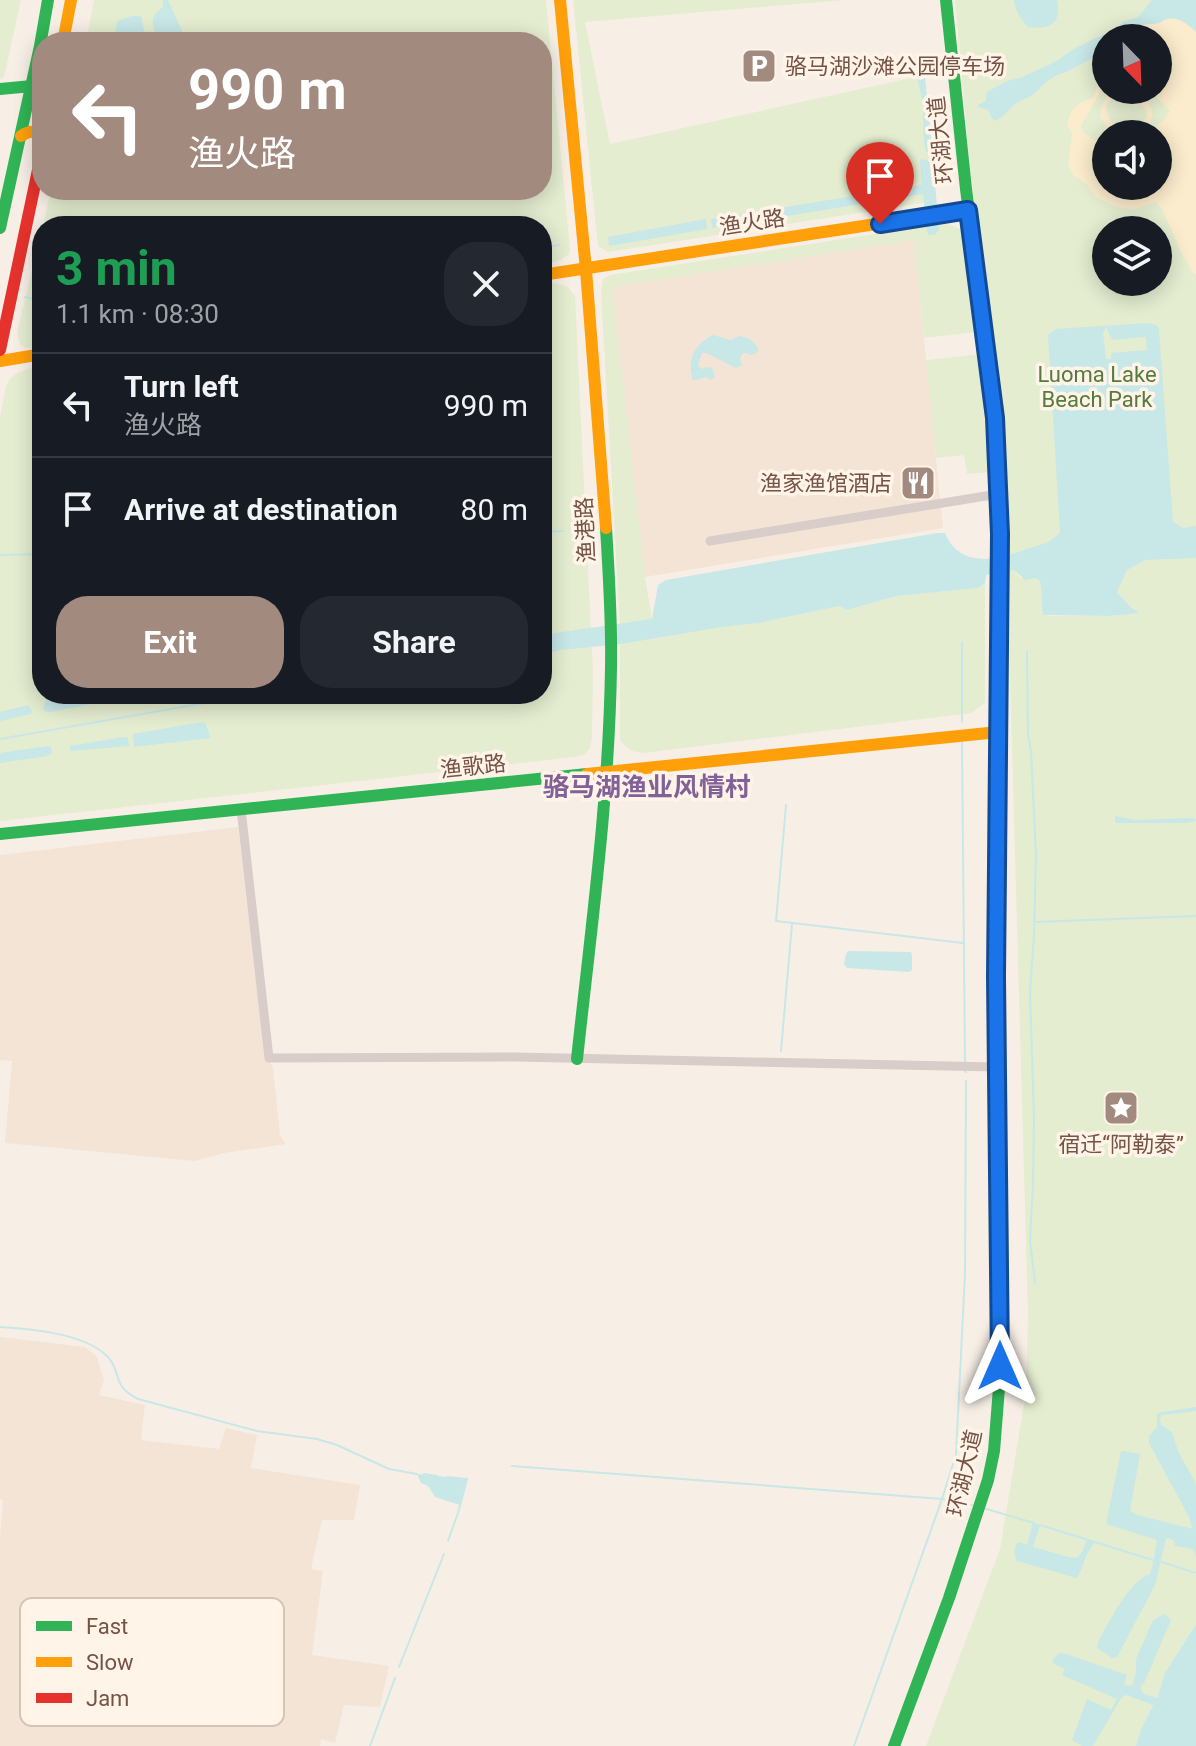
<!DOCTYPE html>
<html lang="en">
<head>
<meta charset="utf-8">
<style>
	:root { --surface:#171b24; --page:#242831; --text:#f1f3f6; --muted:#9ea1a6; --line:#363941; --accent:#a28a7e }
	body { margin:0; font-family:Roboto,"Noto Sans SC",sans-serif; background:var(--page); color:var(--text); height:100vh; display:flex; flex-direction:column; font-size:30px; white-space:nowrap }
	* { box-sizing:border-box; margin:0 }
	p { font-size:26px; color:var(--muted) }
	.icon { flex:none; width:44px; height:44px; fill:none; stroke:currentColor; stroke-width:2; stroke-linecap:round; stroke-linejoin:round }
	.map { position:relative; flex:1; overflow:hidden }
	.details { position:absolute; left:32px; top:216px; width:520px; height:488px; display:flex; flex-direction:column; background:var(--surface); border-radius:32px; box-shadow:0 4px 20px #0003 }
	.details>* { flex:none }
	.guide { position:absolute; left:32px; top:32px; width:520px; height:168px; border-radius:32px; box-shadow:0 4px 20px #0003; background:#a28a7e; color:#fff; overflow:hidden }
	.needle { width:52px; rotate:157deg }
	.buttons { position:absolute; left:1092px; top:24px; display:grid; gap:16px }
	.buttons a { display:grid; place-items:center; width:80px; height:80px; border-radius:50%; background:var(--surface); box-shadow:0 4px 20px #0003; font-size:40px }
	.pin { position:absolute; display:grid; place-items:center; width:68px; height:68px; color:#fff; margin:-82px -34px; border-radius:50% 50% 50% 0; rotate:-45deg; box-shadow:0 0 8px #0007 }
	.pin .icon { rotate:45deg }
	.me { position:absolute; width:88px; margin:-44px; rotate:0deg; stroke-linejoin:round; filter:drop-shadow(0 0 6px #0008) }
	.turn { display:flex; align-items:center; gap:28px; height:168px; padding:0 24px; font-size:36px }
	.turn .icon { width:104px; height:104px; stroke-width:2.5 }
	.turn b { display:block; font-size:56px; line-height:68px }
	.round { display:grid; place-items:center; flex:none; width:84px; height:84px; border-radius:32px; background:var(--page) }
	.summary { display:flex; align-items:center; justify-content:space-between; height:136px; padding:0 24px }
	h1 { font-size:48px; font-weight:700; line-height:60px; color:#1e9e55 }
	.cta { display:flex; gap:16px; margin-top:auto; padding:16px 24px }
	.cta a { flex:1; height:92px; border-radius:32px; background:var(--accent); color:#fff; font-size:32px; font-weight:700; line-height:92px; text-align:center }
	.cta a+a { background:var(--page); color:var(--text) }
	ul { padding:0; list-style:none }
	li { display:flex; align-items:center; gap:24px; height:104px; padding:0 24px; border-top:2px solid var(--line) }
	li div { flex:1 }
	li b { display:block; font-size:30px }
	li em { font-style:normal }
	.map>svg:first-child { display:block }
	.residential { fill:#f3e4d6 }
	.green { fill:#e4edd0; fill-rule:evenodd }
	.sand { fill:#fbeccd }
	.water { fill:#c8e7e7; fill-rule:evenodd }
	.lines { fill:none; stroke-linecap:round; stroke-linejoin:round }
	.stream { stroke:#c8e7e7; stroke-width:2 }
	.street { stroke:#d8cdc8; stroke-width:9 }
	.fast { stroke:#30b455; stroke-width:12 }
	.slow { stroke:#ff9f0a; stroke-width:12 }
	.jam { stroke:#e5322d; stroke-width:12 }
	.route-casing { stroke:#114b97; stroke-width:20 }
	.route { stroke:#1a73e8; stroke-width:14 }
	.labels { text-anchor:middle; stroke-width:7; stroke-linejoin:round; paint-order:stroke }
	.poi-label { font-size:22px; fill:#755346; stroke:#fff4e7; text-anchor:start }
	.street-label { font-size:22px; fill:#755346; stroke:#fff4e7 }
	.park-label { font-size:22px; fill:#557b3e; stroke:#fff4e7 }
	.quarter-label { font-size:26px; font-weight:bold; fill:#816198; stroke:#fff4e7 }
	.key { fill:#fff4e7; stroke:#d6c4b7; stroke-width:2 }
	.key-label { font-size:22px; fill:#755346 }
</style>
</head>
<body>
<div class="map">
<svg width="1196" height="1746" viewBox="0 0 1196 1746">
	<rect width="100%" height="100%" fill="#f7efe6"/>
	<path class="residential" d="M914,240L943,528L645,577L611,286Z
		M238,827L264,1051L273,1068L280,1135L286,1144L224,1153L195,1161L5,1143L12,1061L0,1060V855Z
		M0,1337L85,1347L97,1357L104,1381L99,1395L145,1405L141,1440L219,1449L226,1428L257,1435L251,1468L360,1485L354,1520H322L311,1569L323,1571L312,1655L389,1666L380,1707L344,1705L335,1743L321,1739L320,1746H0V1539L3,1500L0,1499Z"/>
	<path class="green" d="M0,0H21L4,77L0,80Z
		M94,0H546L570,249L569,254L559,261L542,264V226H43L51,190H542V42H86Z
		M573,0H845L585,22L610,144L924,75L936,201L608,252L598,246L597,238Z
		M955,0H1196V541L1006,556L1005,464L1001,406L970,169ZM1106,38H1158V90H1106ZM1106,134H1158V186H1106ZM1106,230H1158V282H1106Z
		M946,223L960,229L966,238L977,332L924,338L914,240L612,287L645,577L652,619L721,627L759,623L839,606L847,610L896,596L978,588L985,583V703L971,713L643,753C631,752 627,749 620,740V624L601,293L603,279L610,275Z
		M42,228V346C27,349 19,351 17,333Z
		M553,283L567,286L575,296L593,672L592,737L590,748L585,754L575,757L0,821V418C8,380 1,376 42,365V694H542V285Z
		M980,354L988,426L990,472L967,474L964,455L936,458L926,360Z
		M1184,558H1196V1624L1165,1673L1159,1692L1141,1729L1136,1746H926L1000,1549L1026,1392L1028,1315L1007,570H1014L1021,578H1036L1041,581L1044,593L1042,606L1048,616H1110L1138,613L1117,592L1126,570L1145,560Z"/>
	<path class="sand" d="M1167,18C1180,19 1187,23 1196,32V274H1194L1184,258L1161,207L1156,202L1133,210L1114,206L1096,197L1085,183L1073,175L1068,164L1072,133L1067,125C1071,106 1077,104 1094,97L1100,74L1106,67C1106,89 1090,108 1081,126L1083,132L1106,147V186H1158V134H1147L1164,120L1170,111L1157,98L1154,90H1158V38H1138V27L1141,24L1160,23Z
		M1110,90H1121L1113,96L1106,108C1108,119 1116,131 1126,134H1112L1100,117L1101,107Z
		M1130,90H1142C1153,110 1159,116 1141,134H1128C1135,131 1141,123 1147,117C1147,111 1145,107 1140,104L1135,106L1132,101L1135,97Z"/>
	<path class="water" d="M163,0H168L187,42H159C153,26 147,19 163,7Z
		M1014,0H1057C1062,23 1050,30 1028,27C1021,19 1015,11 1014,0Z
		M1152,0H1196V32C1188,24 1177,15 1165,20C1163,20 1161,22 1159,23C1150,25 1146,23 1138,27L1137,34L1130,38H1106V51L1068,71L1057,75L1046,82L1033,95L1016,103L1002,117L994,121L988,110L979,107L978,105L986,101L987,92L1007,81L1020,78L1055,62L1075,48L1098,37L1114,31L1123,22L1138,17Z
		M132,16H141L147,42H114L117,21Z
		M920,55L923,56L932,149L931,153L926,151C922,136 924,121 923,106C921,91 916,76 914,61L915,56Z
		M923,159L931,162L934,171L939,230L934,235H928L927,231L923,194L712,228L711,219L922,185L920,160Z
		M706,219L707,229L609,246L608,237Z
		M1149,323L1158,326L1159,330L1173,522L1183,528L1196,526V558L1145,560L1127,570L1117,592L1132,608L1139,613L1110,616L1043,615C1041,603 1043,593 1040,581L1036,578L1025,580L1014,570L986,575L985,583L978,588L896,596L847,610L839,606L759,623L721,627L621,644L560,650L542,655V635L652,619L658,585L666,580L937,533H945C960,569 997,560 1027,549C1039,545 1052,543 1060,532L1048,335L1056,329ZM1106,327L1112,340L1146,337L1147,350L1111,353V359H1106L1103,333Z
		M713,335L731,340L739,336L750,339L758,347V352L751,355L747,353H743L740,358L742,365L736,368L706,353H702L698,365L699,367L703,369L706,367L712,368L715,377L711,380L705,377L697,380H693C686,361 695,343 713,335Z
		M78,694H114V699L108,701L50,712L45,711L43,709L45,702Z
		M28,705L32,710L31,714L0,721V712Z
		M202,722L206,724L210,738L134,747L133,734Z
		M124,737L128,738L129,746L70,751V746Z
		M48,746L51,747L52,753L47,756L0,763V753Z
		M1115,816L1135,820L1195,818L1196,821L1185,823H1118L1115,822Z
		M848,951L911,952L912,956V970L909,972L847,968L844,964L846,954Z
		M1196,1407V1411L1162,1415L1160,1419L1161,1425L1172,1432L1178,1451L1196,1484V1556L1193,1549L1175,1546L1174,1541L1169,1538L1166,1539L1155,1585L1117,1657L1112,1658L1097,1648L1099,1640C1110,1621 1128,1582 1150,1574L1153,1564L1157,1540L1106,1524L1121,1451L1140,1454L1130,1511L1137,1515L1193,1529L1189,1517L1149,1443V1436L1157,1427V1413Z
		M417,1474L467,1479L460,1505L435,1497L428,1486L421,1483Z
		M1033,1523L1040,1525L1033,1547L1072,1558L1078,1557L1083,1550L1087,1539L1095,1542C1085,1553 1084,1566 1077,1578L1017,1561C1014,1555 1013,1548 1018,1542L1027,1545Z
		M1164,1614L1171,1620L1145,1681L1140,1688L1144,1694L1157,1698L1165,1673L1196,1624V1746H1136L1141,1729L1153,1705L1126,1695L1121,1698L1093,1746H1082L1072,1740L1087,1699L1111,1710L1117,1699L1062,1675L1065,1669L1054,1664L1052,1661L1058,1654L1063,1653L1127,1675L1124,1684L1128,1686L1132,1685L1136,1673V1659L1153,1620Z"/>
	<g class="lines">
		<path class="stream" d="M542,248L559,245
			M25,297L42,301
			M542,532L563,531
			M0,555L42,554
			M962,642V722
			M1027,651L1028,735L1031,751L1036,855L1034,936L1030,991L1034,1119L1033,1185L1030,1240L1035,1283
			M0,739L256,694
			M962,741L965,1062
			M786,805L776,921L963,943
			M1035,922L1196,916
			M781,1051L792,924
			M965,1071L966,1072
			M0,1327C30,1329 84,1333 107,1356C123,1372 110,1385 138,1399L257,1431L317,1439L337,1445L389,1469L417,1474
			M512,1466L942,1499L972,1505
			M424,1474L437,1476
			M447,1477L467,1479L458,1513L448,1541
			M983,1508L1034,1523
			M1040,1525L1156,1561
			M1162,1562L1196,1573
			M399,1667L444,1554
			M370,1746L395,1678
			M854,1746L942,1499L956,1455L965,1274L966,1081"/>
		<path class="street" d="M710,541L998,494
			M241,809L269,1058L516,1057L996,1067"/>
		<path class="fast" d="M946,0L966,189L995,418L998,493
			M0,89L32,86L42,87
			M0,228L40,46L48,0
			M0,834L587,774
			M577,1059C591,929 609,799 611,668C612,622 609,575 606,528
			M894,1746L949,1598L988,1480L994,1451L999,1388L996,980"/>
		<path class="slow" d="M560,0L586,270L606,528
			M63,42L71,0
			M21,136C29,131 36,129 42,138
			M542,275L968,210
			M0,361L42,354
			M587,774L998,732
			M996,980L1000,534L998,493"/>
		<path class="jam" d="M0,350L42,151"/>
	</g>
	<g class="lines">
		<defs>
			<path id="route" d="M880,224L968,210L995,418L1000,534L996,977L1000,1366"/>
		</defs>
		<use href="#route" class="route-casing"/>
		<use href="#route" class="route"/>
	</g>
	<defs>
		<symbol id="parking-square" viewBox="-11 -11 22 22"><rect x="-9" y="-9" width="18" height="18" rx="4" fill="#a28a7e" stroke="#fff4e7"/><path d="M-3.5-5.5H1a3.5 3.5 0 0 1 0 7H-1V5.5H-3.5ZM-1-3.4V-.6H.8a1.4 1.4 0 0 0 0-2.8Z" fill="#fff"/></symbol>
		<symbol id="restaurant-square" viewBox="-11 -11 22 22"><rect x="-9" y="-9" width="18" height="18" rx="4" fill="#a28a7e" stroke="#fff4e7"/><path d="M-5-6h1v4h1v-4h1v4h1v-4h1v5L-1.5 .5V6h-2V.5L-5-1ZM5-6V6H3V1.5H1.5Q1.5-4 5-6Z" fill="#fff"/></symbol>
		<symbol id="sight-square" viewBox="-11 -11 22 22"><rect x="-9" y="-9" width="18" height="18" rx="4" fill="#a28a7e" stroke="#fff4e7"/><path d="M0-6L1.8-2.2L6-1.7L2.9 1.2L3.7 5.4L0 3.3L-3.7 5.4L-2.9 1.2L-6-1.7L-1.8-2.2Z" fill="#fff"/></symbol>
	</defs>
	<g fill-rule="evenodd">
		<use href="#parking-square" x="739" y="46" width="40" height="40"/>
		<use href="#restaurant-square" x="898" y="463" width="40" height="40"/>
		<use href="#sight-square" x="1101" y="1088" width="40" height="40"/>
	</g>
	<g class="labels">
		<g class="poi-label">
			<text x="785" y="74">骆马湖沙滩公园停车场</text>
			<text x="892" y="491" text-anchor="end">渔家渔馆酒店</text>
			<text x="1121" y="1152" text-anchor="middle">宿迁“阿勒泰”</text>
		</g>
		<g class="street-label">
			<text transform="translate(940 140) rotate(-96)" y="8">环湖大道</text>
			<text transform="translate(752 222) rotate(-9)" y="8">渔火路</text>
			<text transform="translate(585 530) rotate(-93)" y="8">渔港路</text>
			<text transform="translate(473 766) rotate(-6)" y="8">渔歌路</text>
			<text transform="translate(964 1473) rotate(-77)" y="8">环湖大道</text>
		</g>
		<g class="park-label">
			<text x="1097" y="382">Luoma Lake<tspan x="1097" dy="25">Beach Park</tspan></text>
		</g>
		<g class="quarter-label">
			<text x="647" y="796">骆马湖渔业风情村</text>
		</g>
	</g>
	<rect x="20" y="1598" width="264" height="128" rx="12" class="key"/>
	<rect x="36" y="1621" width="36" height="10" fill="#30b455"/>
	<rect x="36" y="1657" width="36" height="10" fill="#ff9f0a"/>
	<rect x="36" y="1693" width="36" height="10" fill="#e5322d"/>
	<g class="key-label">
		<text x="86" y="1634">Fast</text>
		<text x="86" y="1670">Slow</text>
		<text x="86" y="1706">Jam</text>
	</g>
</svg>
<div class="buttons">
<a><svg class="needle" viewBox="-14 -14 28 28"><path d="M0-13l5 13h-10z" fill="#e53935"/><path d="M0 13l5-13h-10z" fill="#9ea1a6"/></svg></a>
<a><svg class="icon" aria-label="sound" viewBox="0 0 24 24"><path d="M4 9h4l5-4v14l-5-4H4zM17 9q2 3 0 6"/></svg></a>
<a><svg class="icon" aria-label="layers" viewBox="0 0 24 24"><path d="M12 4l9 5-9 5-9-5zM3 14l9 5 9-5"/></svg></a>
</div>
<div class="pin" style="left:880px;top:224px;background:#d93025"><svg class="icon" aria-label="arrive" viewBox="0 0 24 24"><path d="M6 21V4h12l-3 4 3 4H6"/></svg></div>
<svg class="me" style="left:1000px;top:1366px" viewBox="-20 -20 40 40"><path d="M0-17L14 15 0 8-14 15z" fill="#1a73e8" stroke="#fff" stroke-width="4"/></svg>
<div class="guide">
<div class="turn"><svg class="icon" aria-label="left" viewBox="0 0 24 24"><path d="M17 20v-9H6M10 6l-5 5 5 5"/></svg><div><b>990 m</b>渔火路</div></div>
</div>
<section class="details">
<div class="summary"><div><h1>3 min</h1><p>1.1 km · 08:30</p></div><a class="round"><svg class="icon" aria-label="close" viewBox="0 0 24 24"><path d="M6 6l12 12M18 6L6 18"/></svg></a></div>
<ul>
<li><svg class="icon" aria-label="left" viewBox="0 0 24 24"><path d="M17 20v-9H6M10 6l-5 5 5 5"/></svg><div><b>Turn left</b><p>渔火路</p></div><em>990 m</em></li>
<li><svg class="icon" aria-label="arrive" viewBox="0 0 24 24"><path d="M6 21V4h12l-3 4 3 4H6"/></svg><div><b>Arrive at destination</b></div><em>80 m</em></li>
</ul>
<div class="cta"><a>Exit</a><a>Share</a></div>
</section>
</div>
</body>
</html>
